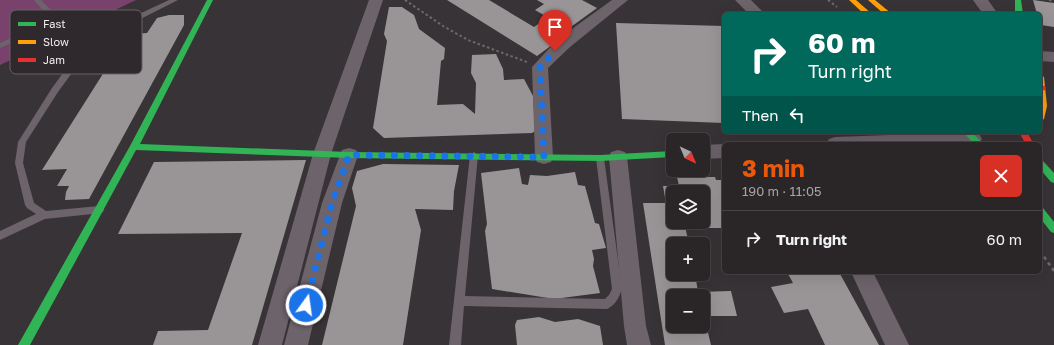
<!DOCTYPE html>
<html lang="en">
<head>
<meta charset="utf-8">
<style>
	:root { --surface:#2a2628; --page:#363234; --text:#f1f3f6; --muted:#a5a5a8; --line:#464345; --accent:#ea580c }
	body { margin:0; font-family:"Golos Text",sans-serif; background:var(--page); color:var(--text); height:100vh; display:flex; flex-direction:column; font-size:15px; white-space:nowrap }
	* { box-sizing:border-box; margin:0 }
	p { font-size:13px; color:var(--muted) }
	.icon { flex:none; width:22px; height:22px; fill:none; stroke:currentColor; stroke-width:2; stroke-linecap:round; stroke-linejoin:round }
	.map { position:relative; flex:1; overflow:hidden }
	.panel { position:absolute; left:722px; top:142px; width:320px; height:132px; display:flex; flex-direction:column; background:var(--surface); border-radius:6px; box-shadow:0 4px 16px #0002,0 0 0 1px var(--line) }
	.panel>* { flex:none }
	.top-card { position:absolute; left:722px; top:12px; width:320px; height:122px; border-radius:6px; box-shadow:0 4px 16px #0002,0 0 0 1px var(--line); background:#00695c; color:#fff; overflow:hidden }
	.needle { width:26px; rotate:136deg }
	.fabs { position:absolute; left:666px; top:133px; display:grid; gap:8px }
	.fabs a { display:grid; place-items:center; width:44px; height:44px; border-radius:6px; background:var(--surface); box-shadow:0 4px 16px #0002,0 0 0 1px var(--line); font-size:20px }
	.pin { position:absolute; display:grid; place-items:center; width:34px; height:34px; color:#fff; margin:-41px -17px; border-radius:50% 50% 50% 0; rotate:-45deg; box-shadow:0 0 4px #0007 }
	.pin .icon { rotate:45deg }
	.me { position:absolute; width:44px; margin:-22px; rotate:14deg; stroke-linejoin:round; filter:drop-shadow(0 0 3px #0008) }
	.turn { display:flex; align-items:center; gap:14px; height:84px; padding:0 20px; font-size:18px }
	.turn .icon { width:52px; height:52px; stroke-width:2.5 }
	.turn b { display:block; font-size:28px; line-height:34px }
	.then { display:flex; align-items:center; height:38px; padding:0 20px; background:#0003; gap:8px; font-size:15px }
	.round { display:grid; place-items:center; flex:none; width:42px; height:42px; border-radius:6px; background:var(--page) }
	.overview { display:flex; align-items:center; justify-content:space-between; height:68px; padding:0 20px }
	h1 { font-size:24px; font-weight:700; line-height:30px; color:var(--accent) }
	ul { padding:0; list-style:none }
	li { display:flex; align-items:center; gap:12px; height:56px; padding:0 20px; border-top:1px solid var(--line) }
	li div { flex:1 }
	li b { display:block; font-size:15px }
	li em { font-style:normal }
	.map>svg:first-child { display:block }
	.green { fill:#79426d }
	.building { fill:#999597; fill-rule:evenodd }
	.lines { fill:none; stroke-linecap:round; stroke-linejoin:round }
	.path-far1 { stroke:#6f696c; stroke-width:2; stroke-dasharray:2.5 2.5; stroke-linecap:butt }
	.path { stroke:#6f696c; stroke-width:2.5; stroke-dasharray:3.5 3.5; stroke-linecap:butt }
	.lane { fill:#6d636a; fill-rule:evenodd }
	.street { fill:#6d636a; fill-rule:evenodd }
	.fast { fill:#30b455; fill-rule:evenodd }
	.slow { fill:#ff9f0a; fill-rule:evenodd }
	.jam { fill:#e5322d; fill-rule:evenodd }
	.route { stroke:#1a73e8; stroke-width:7; stroke-dasharray:0 12.6 }
	.key { fill:#2f282d; stroke:#696367; stroke-width:1 }
	.key-label { font-size:11px; fill:#f0ecef }
</style>
</head>
<body>
<div class="map">
<svg width="1054" height="345" viewBox="0 0 1054 345">
	<rect width="100%" height="100%" fill="#383336"/>
	<path class="green" d="M0,0H136L0,65Z"/>
	<path class="building" d="M447,0H489L534,27L544,20L567,34L537,56Z
		M537,0H582L597,8L568,29L535,10L544,4Z
		M1033,0L1054,3V27L1041,25L1040,14H1037Z
		M389,7H402L414,15L419,29L445,48L444,59L441,61L437,105L463,104L475,114L476,83L471,73L472,55L496,54L503,69L504,80L524,79L533,96L535,131L532,133L384,138L373,128L387,41L384,34Z
		M169,15H184V25L89,199L65,200L66,192L69,186H57L67,169L42,170L106,69L107,59L122,35L147,33L157,18Z
		M616,23L724,26V123L622,119Z
		M306,160L252,345H153L158,331L208,330L242,233L118,234L154,162Z
		M383,164L459,165L454,191L453,210L415,209L421,230L403,345H322L356,206L352,188L357,171Z
		M519,168L522,184L528,185L530,175L547,176L575,172L578,185L585,186L595,223L599,224L606,248L592,250L594,259L593,266L600,293L554,299L492,289L485,231L487,224L481,173Z
		M677,177H715L716,180H724V228H701L699,222H703V192H673V222H684L689,244H673V274H695L698,292L731,291L737,316H704L711,345H665L643,203H666L663,186H679ZM673,296H703V326H673Z
		M787,272H839L879,345H825L808,309L784,313L771,287L793,283Z
		M539,317L555,322L578,319L600,326L603,345H517L515,325L517,320Z"/>
	<g class="lines">
		<path class="path-far1" d="M405,0L443,26L468,40L527,62
			M828,0L837,7
			M1049,0L1054,1"/>
		<path class="path" d="M1040,251L1054,271"/>
		<path class="lane" d="M34,0H41L58,17L59,19L57,23L0,48V43L51,20Z
			M169,0H178L113,33L95,46L80,62L58,92L26,142L23,163L34,203L46,211L99,206L102,207L104,210L102,213L45,219L0,240V231L36,214L27,208L25,205L15,163L18,142L52,88L74,58L89,42L107,29Z
			M474,152L478,155L465,296L605,299L609,295L612,289L596,158L600,155L604,158L622,289C619,297 616,305 607,309L464,306L461,345H449L470,155Z"/>
		<path class="street" d="M369,0H383L331,154L282,345H258L313,154Z
			M612,0H628L570,47L548,68L553,157L551,162L544,164L537,162L535,157L532,67L558,39Z
			M735,0H751L765,14H749Z
			M973,0H988L998,14H983Z
			M1040,51L1054,52V62L1040,61Z
			M973,132L979,134L982,139L979,144H826L829,139L835,137Z
			M724,144V158L703,159V145Z
			M349,148L356,150L358,155L342,203L308,345H284L322,203L340,155L342,150Z
			M618,150L625,152L627,157L646,326L651,345H627L624,326L609,157L611,152Z
			M851,272H873L909,345H885Z"/>
		<path class="fast" d="M207,0H213L140,144L349,152L600,155L673,151V157L600,161L349,158L136,150L30,345H18L130,146Z
			M1015,0H1021L1023,14H1015Z
			M963,132H972L983,144H974Z
			M1040,160L1043,161L1054,173V183L1051,182L1040,169Z
			M1040,207L1043,208L1054,222V233L1051,232L1040,218Z"/>
		<path class="slow" d="M849,0H856L872,14H864Z
			M868,0H875L892,14H884Z
			M1040,74L1044,77L1047,106L1044,119L1040,122Z"/>
		<path class="jam" d="M1040,85L1045,86L1046,88L1045,90L1040,91Z
			M1019,132H1027L1032,141L1031,144H1023L1024,141Z"/>
	</g>
	<g class="lines">
		<path class="route" d="M306,305L332,203L349,155L544,157L540,67L555,51"/>
	</g>
	<rect x="10" y="10" width="132" height="64" rx="6" class="key"/>
	<rect x="18" y="22" width="18" height="4" fill="#30b455"/>
	<rect x="18" y="40" width="18" height="4" fill="#ff9f0a"/>
	<rect x="18" y="58" width="18" height="4" fill="#e5322d"/>
	<g class="key-label">
		<text x="43" y="28">Fast</text>
		<text x="43" y="46">Slow</text>
		<text x="43" y="64">Jam</text>
	</g>
</svg>
<div class="fabs">
<a><svg class="needle" viewBox="-14 -14 28 28"><path d="M0-13l5 13h-10z" fill="#e53935"/><path d="M0 13l5-13h-10z" fill="#a5a5a8"/></svg></a>
<a><svg class="icon" aria-label="layers" viewBox="0 0 24 24"><path d="M12 4l9 5-9 5-9-5zM3 14l9 5 9-5"/></svg></a>
<a>+</a>
<a>−</a>
</div>
<div class="pin" style="left:555px;top:51px;background:#d93025"><svg class="icon" aria-label="arrive" viewBox="0 0 24 24"><path d="M6 21V4h12l-3 4 3 4H6"/></svg></div>
<svg class="me" style="left:306px;top:305px" viewBox="-20 -20 40 40"><circle r="17" fill="#1a73e8" stroke="#fff" stroke-width="3"/><path d="M0-11L8 9 0 5-8 9z" fill="#fff"/></svg>
<div class="top-card">
<div class="turn"><svg class="icon" aria-label="right" viewBox="0 0 24 24"><path d="M7 20v-9h11M14 6l5 5-5 5"/></svg><div><b>60 m</b>Turn right</div></div>
<div class="then">Then<svg class="icon" aria-label="left" viewBox="0 0 24 24"><path d="M17 20v-9H6M10 6l-5 5 5 5"/></svg></div>
</div>
<section class="panel">
<div class="overview"><div><h1>3 min</h1><p>190 m · 11:05</p></div><a class="round" style="background:#d93025;color:#fff"><svg class="icon" aria-label="close" viewBox="0 0 24 24"><path d="M6 6l12 12M18 6L6 18"/></svg></a></div>
<ul>
<li><svg class="icon" aria-label="right" viewBox="0 0 24 24"><path d="M7 20v-9h11M14 6l5 5-5 5"/></svg><div><b>Turn right</b></div><em>60 m</em></li>
</ul>
</section>
</div>
</body>
</html>
